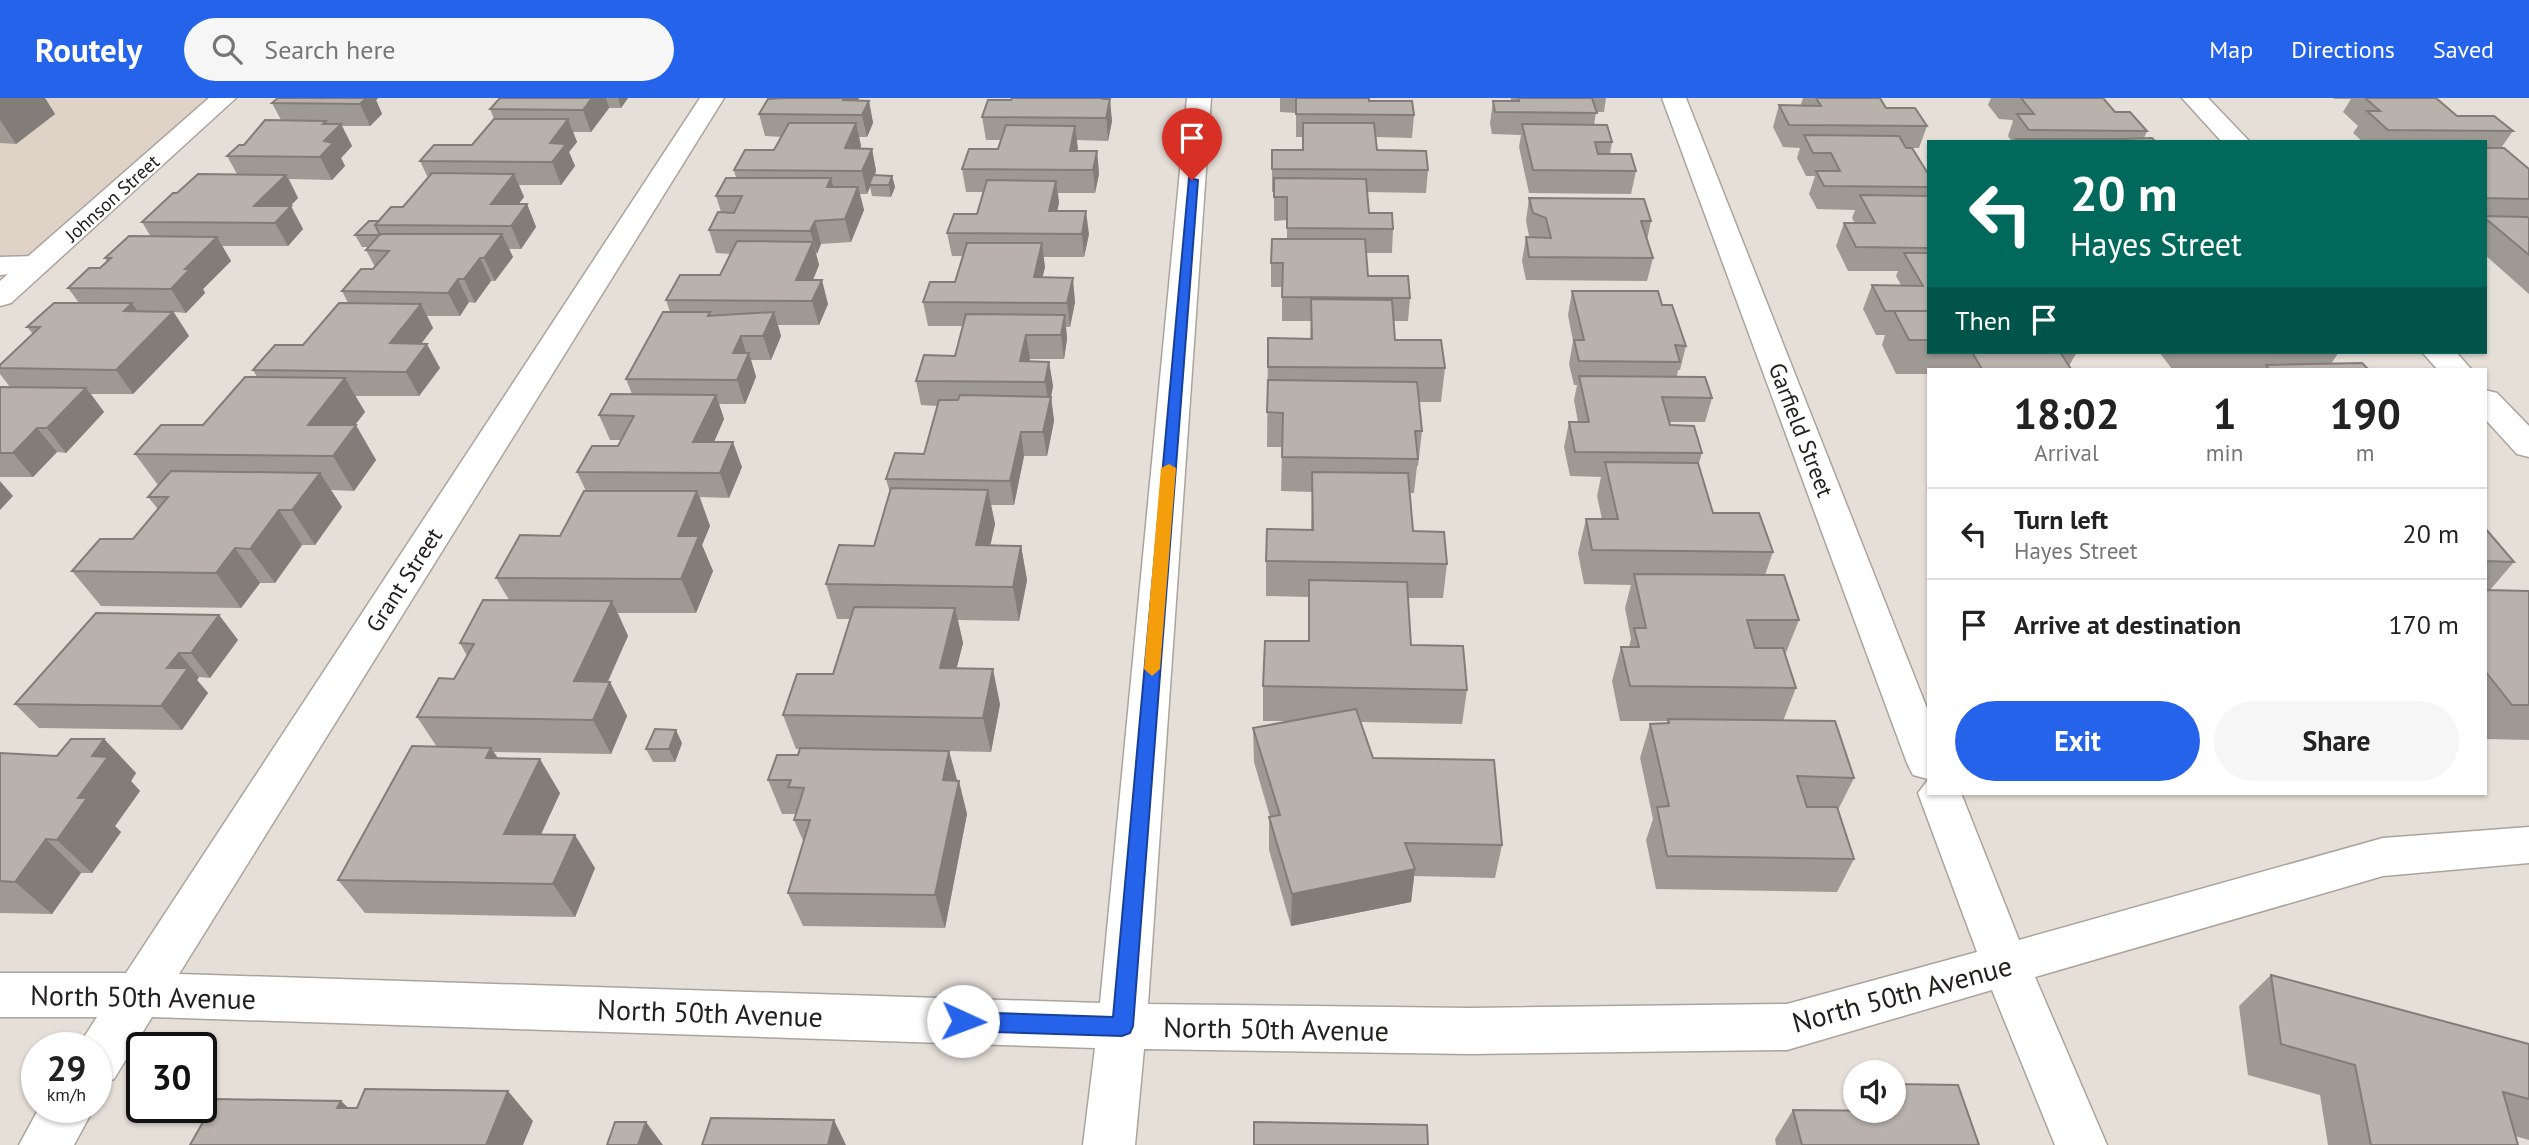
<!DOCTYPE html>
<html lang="en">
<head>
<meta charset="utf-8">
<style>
	:root { --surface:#fff; --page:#f6f6f6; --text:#222; --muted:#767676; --line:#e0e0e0; --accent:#2563eb }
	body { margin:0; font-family:"PT Sans",sans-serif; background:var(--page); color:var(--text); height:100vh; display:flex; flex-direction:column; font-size:26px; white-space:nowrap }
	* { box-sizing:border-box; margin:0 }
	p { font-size:23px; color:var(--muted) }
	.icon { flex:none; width:38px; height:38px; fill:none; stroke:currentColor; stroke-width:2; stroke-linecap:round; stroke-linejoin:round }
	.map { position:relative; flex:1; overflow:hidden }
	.panel { position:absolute; left:1927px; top:270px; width:560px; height:427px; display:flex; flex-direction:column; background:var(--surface); border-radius:0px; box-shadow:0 2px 5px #0004 }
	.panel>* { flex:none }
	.guide { position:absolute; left:1927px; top:42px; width:560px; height:214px; border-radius:0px; box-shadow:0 2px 5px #0004; background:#00695c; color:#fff; overflow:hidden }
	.tools { position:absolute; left:1843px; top:962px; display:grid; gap:14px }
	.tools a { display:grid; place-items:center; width:63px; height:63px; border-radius:50%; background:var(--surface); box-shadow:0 2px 5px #0004; font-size:35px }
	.speed { position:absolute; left:21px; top:934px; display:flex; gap:14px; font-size:35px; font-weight:700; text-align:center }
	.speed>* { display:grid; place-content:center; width:91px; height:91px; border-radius:50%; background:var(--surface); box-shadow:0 2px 5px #0004; line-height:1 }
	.speed small { font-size:18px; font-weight:400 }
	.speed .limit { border:4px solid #111; border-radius:10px; background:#fff; color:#111 }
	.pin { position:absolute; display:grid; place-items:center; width:60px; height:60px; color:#fff; margin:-72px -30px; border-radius:50% 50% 50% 0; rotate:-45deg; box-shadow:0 0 7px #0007 }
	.pin .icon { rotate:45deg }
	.me { position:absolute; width:77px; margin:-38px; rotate:92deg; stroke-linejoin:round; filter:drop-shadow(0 0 5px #0008) }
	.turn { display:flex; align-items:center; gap:24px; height:147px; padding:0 28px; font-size:32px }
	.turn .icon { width:91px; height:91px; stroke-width:2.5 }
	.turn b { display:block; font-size:49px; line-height:60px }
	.then { display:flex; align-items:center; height:66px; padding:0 28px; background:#0003; gap:14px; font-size:26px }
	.eta { display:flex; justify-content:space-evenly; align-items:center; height:119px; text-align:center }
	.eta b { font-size:42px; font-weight:800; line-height:49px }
	.action { display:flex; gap:14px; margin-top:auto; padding:14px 28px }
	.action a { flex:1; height:80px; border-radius:42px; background:var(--accent); color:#fff; font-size:28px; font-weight:800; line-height:80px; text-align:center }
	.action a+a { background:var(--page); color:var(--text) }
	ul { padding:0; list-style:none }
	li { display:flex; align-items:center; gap:21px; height:91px; padding:0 28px; border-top:2px solid var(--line) }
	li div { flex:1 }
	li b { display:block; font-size:26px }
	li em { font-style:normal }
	header { display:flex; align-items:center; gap:42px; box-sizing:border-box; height:98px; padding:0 35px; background:var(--accent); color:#fff }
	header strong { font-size:33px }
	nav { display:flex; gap:38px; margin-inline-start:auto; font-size:24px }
	.search { width:490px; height:63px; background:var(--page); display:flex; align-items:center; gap:18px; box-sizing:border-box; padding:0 24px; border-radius:38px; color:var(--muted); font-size:26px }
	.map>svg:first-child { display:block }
	.built { fill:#dfd2c6 }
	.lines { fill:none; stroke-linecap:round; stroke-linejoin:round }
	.minor-casing { stroke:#aba49d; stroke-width:3 }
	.tertiary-casing { stroke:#aba49d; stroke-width:3 }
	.minor { fill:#fff; fill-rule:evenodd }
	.tertiary { fill:#fff; fill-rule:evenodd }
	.wall { fill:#9f9994 }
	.shaded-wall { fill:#827d78 }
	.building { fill:#b9b2ac; stroke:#827d78; stroke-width:2 }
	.route { fill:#2563eb; stroke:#184099; stroke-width:2 }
	.slow { fill:#f59e0b }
	.labels { text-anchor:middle; stroke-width:5; stroke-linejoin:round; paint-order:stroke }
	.far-street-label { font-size:19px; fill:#23201e; stroke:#fff }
	.street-label { font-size:23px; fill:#23201e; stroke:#fff }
	.near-street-label { font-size:28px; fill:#23201e; stroke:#fff }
</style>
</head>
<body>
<header>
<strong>Routely</strong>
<div class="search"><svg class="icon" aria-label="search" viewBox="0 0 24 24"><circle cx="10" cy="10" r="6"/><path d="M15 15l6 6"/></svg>Search here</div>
<nav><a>Map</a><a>Directions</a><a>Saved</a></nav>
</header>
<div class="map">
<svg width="2529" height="1047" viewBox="0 0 2529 1047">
	<rect width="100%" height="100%" fill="#e6dfd8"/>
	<path class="built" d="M0,0H224L36,167H0Z"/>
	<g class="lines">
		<defs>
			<path id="minor" d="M700,0H724L179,876L1100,905L1187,0H1211L1148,906L1470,910L1787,906L1977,854L1918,695L1928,682V695H1961L2019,842L2383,740L2529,729V765L2383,778L2035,879L2107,1047H2055L1992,892L1787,952L1470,956L1144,951L1135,1047H1083L1095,950L152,919L114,981L96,987V950H77L97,919H0V875H126Z
				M1662,0H1686L1928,613V681L1913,677L1907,665Z
				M2182,0H2208L2250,44H2222Z
				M36,158L46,161L51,167L46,173L0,177V159Z
				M2422,254H2456L2471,271H2437Z
				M2485,292L2497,295L2529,328V359L2517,356L2485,321Z
				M39,1010H94L74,1047H19Z"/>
			<path id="tertiary" d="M209,0H236L11,205L0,208V183Z"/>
		</defs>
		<use href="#minor" class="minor-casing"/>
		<use href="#tertiary" class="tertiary-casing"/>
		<use href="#minor" class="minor"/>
		<use href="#tertiary" class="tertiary"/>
	</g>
	<path class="wall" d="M0,0H45L55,16L16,46L0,45Z
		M278,0H378L376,2L382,16L370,28H342L352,48L341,60L345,68L332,82L289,81L298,100L290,108L303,131L288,148H222L231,163L203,191L205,195L186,215L174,214L189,238L133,296H91L104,314L66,355L57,354L33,379H0V289H10L0,276V267L33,236L27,229L79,205L68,190L100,170L107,164L105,160L151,139L142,124L177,95L237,76L227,58L281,22L272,5Z
		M500,0H628L621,10H609L591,34H573L577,44L569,54L575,68L561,87H519L524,99L518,106H527L536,129L521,151H509L513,159L495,183H491L475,205L469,204L460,218H427L433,230L421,246L440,270L419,298H355L365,314L355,327L376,362L354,393L331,392L342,409L315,447H302L275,485H260L241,510L101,508L72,473L133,441L158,411L148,399L158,387L135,356L203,327L257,279L253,272L303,247L348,205L342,193L375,169L366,152L369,149H362L355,137L403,109L428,80L420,63L472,47L494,21L490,11Z
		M774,0H859L858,2L869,3L873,25L867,39H859L861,48L860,51H872L876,73L875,77L892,78L895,89L891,99L872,98L870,89L867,96H860L864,112L851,144L821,146L816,156L819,167L813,182L828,206L819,227H778L781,238L771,262H751L756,279L745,306H719L724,321L714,344L742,369L729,400L700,399L710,428L702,447L713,473L696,515H618L628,538L608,584H610L627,618L611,656L494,654L498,660L560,695L541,736L595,770L575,819L365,815L338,782L437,649L417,619L454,581L467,558L460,545L509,502L496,480L560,438L586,393L577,374L618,348L622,342H610L599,317L632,296L626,281L670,214L666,202L720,177L731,156L716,155L709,132L721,114L716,98L736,80L734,72L774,52L782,39L765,38L759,16Z
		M1107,0L1112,23L1108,43L1077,42V53H1097L1099,76L1095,95H1058L1059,105L1057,113L1089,136L1084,159H1043L1045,169L1042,179L1075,204L1070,229H1066L1067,241L1064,261H1030L1029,263L1049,264L1053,288L1051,299L1054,323L1047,358H1024L1014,407H991L995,426L990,447L1021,448L1027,482L1019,523L958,522L963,545L956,571L1000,606L991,654L949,653L967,716L945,830L803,828L788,795L804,745L794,722L796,716H782L768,682L798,657L800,651H796L783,617L833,576L850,521H837L826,486L874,448L890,395L886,381L924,356L938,308L921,307L916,283L955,258L963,228H928L923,204L955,184L962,158H952L947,135L977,116L984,94H966L962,71L998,51L1001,42H986L982,19L1011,2Z
		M1280,0H1369V3L1414,17L1412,40L1376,39L1377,52L1428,72L1426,95L1367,94L1369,115L1393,131L1392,155H1366L1368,178L1410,200L1408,223H1393L1395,242L1445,270L1441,304H1419L1422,333L1418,368H1417L1414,395H1410L1413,433L1447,466L1443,500H1408L1411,547L1467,592L1462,626L1361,624L1373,660L1502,747L1495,780L1414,778L1411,804L1291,828L1269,752V719H1270L1254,664L1253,630L1292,623H1263V588L1308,543L1309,499L1266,498V463L1311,432L1312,394L1281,393L1282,349H1267L1268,240L1310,241L1311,223H1282V189H1271V165L1287,141V122L1274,123V94H1272V52H1302V39H1296V15L1280,14Z
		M1511,0H1606L1604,14H1596L1594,27L1612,44L1610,56L1636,73L1631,96L1529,95L1519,49L1521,37L1492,36L1490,25L1493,3H1511Z
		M1803,0H1816L1886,10L1927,28L1919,50H1912L1927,74H1928V254H2077L2069,268L2071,271H1928V276H1896L1882,247L1885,237H1876L1863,211L1872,187H1901L1896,178L1898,173H1848L1836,148L1844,125H1855L1852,120L1855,112L1817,111L1809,96L1815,78H1806L1797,60L1800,50L1783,49L1773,29L1779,7L1802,8L1801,6Z
		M1991,0H2103L2115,14L2147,33L2144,40L2156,44H2012L2008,38L2013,23L2012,22L1999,21L1988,7Z
		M2333,0H2436L2457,18L2513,33L2501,50L2529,71V196L2485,157V44H2363L2353,35L2358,28L2343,14L2351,1H2334Z
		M1529,100L1651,123L1647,142L1653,160L1647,183L1526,182L1522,163L1526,139L1532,140L1529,138L1526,123Z
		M1572,193L1662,207L1686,248L1680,272H1678L1677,278L1712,300L1705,324H1669L1670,327L1702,355L1698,368L1713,415L1773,454L1765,477L1799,522L1785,557L1796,590L1783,623L1854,680L1838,712L1854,761L1837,794L1656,791L1646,742L1653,721L1640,660L1650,626L1667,625V623H1620L1612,583L1621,549H1629L1631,541L1625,510L1631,487L1584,486L1578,455L1586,421H1602L1597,398L1601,379L1570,378L1564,349L1569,324H1578L1574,302L1577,287H1574L1569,266L1573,243L1568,217Z
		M2159,254H2339L2331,266L2368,271H2172Z
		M2485,430L2514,464L2490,492L2529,493V642L2485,641Z
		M219,517L238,542L210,580L199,579L197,582L208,595L182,632L39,630L15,606Z
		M104,641L136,675L131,683L140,693L115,728L121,734L92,775H81L52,816L0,815V655L57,658Z
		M682,645L675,664H653L646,651Z
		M2271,877L2529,946V1042L2515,1038L2518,1047H2328L2320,997L2248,977L2239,908Z
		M1793,1012L1979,1047H1776L1775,1041Z"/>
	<path class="shaded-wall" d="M0,0H45L55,16L16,46L0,22Z
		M355,0H378L376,2L382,16L370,28L360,6Z
		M592,0H606L609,10L591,34L583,12Z
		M618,0H628L621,10Z
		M844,0H859L851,17L843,2Z
		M1105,0H1107L1108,12L1110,1L1112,23L1108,43Z
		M869,3L873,25L867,39L862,17Z
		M568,21L577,44L569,54L575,68L561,87L552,64L550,45Z
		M326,23L332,35L341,26L352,48L341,60L345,68L332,82L320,59L324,43L323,26Z
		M856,25L861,48L850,73L845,50Z
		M1075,28L1078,50L1073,72L1070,53Z
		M872,51L876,73L871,87H869L870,89L867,96L862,73Z
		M1097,53L1099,76L1095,95L1093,72Z
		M514,76L524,99L501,129L491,106Z
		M286,77L298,100L274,125L254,108Z
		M892,78L895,89L891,99L889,87Z
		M831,80L837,103L827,89Z
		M1056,83L1059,105L1052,136L1049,113Z
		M858,89L864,112L851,144L845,121Z
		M527,106L536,129L521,151L511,128Z
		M291,108L303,131L288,148L275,125Z
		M1086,113L1089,136L1084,159L1082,136Z
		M815,123L821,146L817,156L810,133Z
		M502,136L513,159L495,183L484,160Z
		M217,139L231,163L203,191L205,195L186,215L171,191L185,171Z
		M813,144L819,167L804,203L796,182Z
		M1042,145L1045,169L1037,203L1034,179Z
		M480,160L491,183L475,205L464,181Z
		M1073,180L1075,204L1070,229L1067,205Z
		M458,181L469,204L460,218L448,195Z
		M822,182L828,206L819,227L812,203Z
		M132,205L148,229L124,213Z
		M421,206L433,230L403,269L390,245Z
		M173,214L189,238L133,296L116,272Z
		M774,214L781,238L771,262L763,238Z
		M1065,217L1067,241L1064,261L1061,237Z
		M1026,237L1030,261L1024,284L1020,263Z
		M741,238L747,258L749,255L756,279L745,306L737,282L733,255Z
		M427,246L440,270L419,298L406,274Z
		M1049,264L1053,288L1049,309L1045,284Z
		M345,280L365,314L331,358L308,327Z
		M86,290L104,314L66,355L47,330Z
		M716,297L724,321L703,369L693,344Z
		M1051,299L1054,323L1047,358L1043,334Z
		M356,327L376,362L354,393L333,358Z
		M37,330L57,354L33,379L13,355Z
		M1021,334L1024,358L1014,407L1010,383Z
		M733,344L742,369L729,400L720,375Z
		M320,375L342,409L315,447L292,412Z
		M0,383L13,398L0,412Z
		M988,392L995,426L983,482L976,447Z
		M697,393L710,428L702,447L713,473L696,515L681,481L678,438Z
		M279,412L302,447L275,485L250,451Z
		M1021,448L1027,482L1019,523L1013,489Z
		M235,450L260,485L241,510L216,475Z
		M612,503L628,538L592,617L574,583Z
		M955,510L963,545L948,605L940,570Z
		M219,517L238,542L210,580L191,555Z
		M179,555L199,579L197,582L208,595L182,632L161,608L167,570Z
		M993,571L1000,606L991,654L983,620Z
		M610,584L627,618L611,656L593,622Z
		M676,632L682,645L675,664L669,651Z
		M104,641L136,675L131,683L140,693L115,728L121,734L92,775L57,742L78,700L92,658Z
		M491,650L513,684L486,660Z
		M949,653L958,687L959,683L967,716L945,830L935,797L943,682Z
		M540,661L560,695L526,769L504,736Z
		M575,737L595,770L575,819L553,786Z
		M46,741L81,775L52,816L15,784Z
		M1415,771L1411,804L1291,828L1292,796Z
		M508,993L533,1023L523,1047H486Z
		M341,1003L372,1032L337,1010Z
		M834,1022L846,1047H828Z
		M646,1024L663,1047H638Z"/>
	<path class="building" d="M278,0H366L360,6L272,5Z
		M500,0H592L583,12L490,11Z
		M785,0H844L843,2L869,3L862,17L759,16L768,1Z
		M1012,0H1105L1104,1H1110L1106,20L982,19L988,2H1011Z
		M1296,0H1369V3H1412L1414,17L1296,16Z
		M1518,0H1592L1597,15L1495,14L1493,3H1519Z
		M1816,0H1880L1886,10H1915L1927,28L1789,27L1779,7L1821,8Z
		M2021,0H2103L2115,14H2130L2147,33L2029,32L2017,16H2034Z
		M2365,0H2436L2457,18H2494L2513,33L2388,32L2367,13H2380Z
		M494,21H568L550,45L566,46L552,64L420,63L434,47H472Z
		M265,22L326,23L323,26H341L324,43L333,45L320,59L227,58L239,47H244Z
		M789,25H856L845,50L872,51L862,73L734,72L745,52H774Z
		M1303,25H1374L1377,52L1426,53L1428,72L1272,71V52H1303Z
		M1522,26L1607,27L1612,44H1595L1598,56H1631L1636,73L1533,72Z
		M1006,27L1075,28L1070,53H1097L1093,72L962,71L969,51H998Z
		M1804,37L1899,38L1906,50H1912L1927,74H1928V89L1824,88L1816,73H1840L1831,55H1813Z
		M2152,40L2156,44H2018L2016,41H2124Z
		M2485,50H2504L2529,71V101L2485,100Z
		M432,75L514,76L491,106H527L511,128L375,127L391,109H403Z
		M198,76L286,77L254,108H291L275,125L142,124L173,95H177Z
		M873,77L892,78L889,87H869Z
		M726,80H831L827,89H858L845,121L815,123L810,133L709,132L718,114L734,115L742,98H716Z
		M1274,80L1366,81L1369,115H1392L1393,131L1287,130V99H1274Z
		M987,82L1056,83L1049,113H1086L1082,136L947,135L954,116H977Z
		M1860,97L1928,98V150L1856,149L1844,125H1875Z
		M1529,100L1644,101L1651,123H1641L1653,160L1529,159L1526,139L1551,140L1546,120L1533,115Z
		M2485,118L2527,119L2529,120V157L2485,120Z
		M369,123H379L375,127L380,137H355Z
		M380,136H502L484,160H480L464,181H458L448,195L342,193L361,171H373L389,153L366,152Z
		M129,138L217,139L185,171H190L171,191L68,190L89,170H100L111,160H105Z
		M1272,141H1365L1368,178H1408L1410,200L1282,199L1283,165H1271Z
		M737,143L813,144L796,182H822L812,203L666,202L680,177H720Z
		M967,145H1042L1034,179L1073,180L1067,205L923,204L930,184H955Z
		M1904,155H1928V213H1885L1872,187L1923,188Z
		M1572,193H1658L1662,207H1672L1686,248L1675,247L1680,264L1579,263L1574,242H1584Z
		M1311,201L1392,202L1395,242H1441L1445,270L1268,269V240L1312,241Z
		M54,205H132L124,213L173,214L116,272L0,270V267L40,229H27Z
		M339,205L421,206L390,245L427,246L406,274L253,272L275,247H303Z
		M1894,213H1928V242H1909Z
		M663,214H710L708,218L774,214L763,238H741L733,255H749L737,282L626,281Z
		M966,216L1065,217L1061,237H1026L1020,263L1049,264L1045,284L916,283L924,257L955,258Z
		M1972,254H2060L2071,271H1982Z
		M2362,265L2368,271H2269L2266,267Z
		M1579,278L1705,279L1712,300L1662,299L1670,327L1694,328L1702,355L1575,354L1569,324H1589Z
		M245,279L345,280L308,327H356L333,358L135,356L161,327H203Z
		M1268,282L1417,284L1422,333H1415L1418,361L1282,359L1283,315L1267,314Z
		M0,289L86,290L47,330H37L13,355H0Z
		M611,296L716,297L693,344H733L720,375L577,374L592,348H618L634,318L599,317Z
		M960,297L1051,299L1043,334H1021L1010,383L886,381L895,355L924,356L939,302H958Z
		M1605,364L1698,365L1713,415H1759L1773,454L1592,452L1586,421H1618Z
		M171,373L320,375L292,412H279L250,451L235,450L216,475L72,473L100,441H133L168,399H148Z
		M1312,374L1408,375L1413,433L1444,434L1447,466L1266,463L1267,431L1313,432Z
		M891,390L988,392L976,447L1021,448L1013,489L826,486L839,447L874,448Z
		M584,393H697L678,438H699L681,481L496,480L520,437L560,438Z
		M2485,430L2514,464L2485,463Z
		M1634,476L1784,477L1799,522H1747L1755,550H1783L1796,590L1630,588L1621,549H1639L1634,530H1646Z
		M1309,482L1407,484L1411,547L1463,548L1467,592L1263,588L1265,543H1309Z
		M2485,492L2529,493V607H2512L2485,573Z
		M483,502L612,503L574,583L610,584L593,622L417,619L439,580L454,581L474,546L460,545Z
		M854,509L955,510L940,570L993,571L983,620L783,617L797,576H833Z
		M96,515L219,517L191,555H179L167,570H188L161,608L15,606Z
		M1356,611L1373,660L1494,662L1502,747L1405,745L1415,771L1292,796L1269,719L1280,717L1253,630Z
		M1668,621L1835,623L1854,680L1797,678L1807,709H1837L1854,761L1667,758L1657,709L1669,708L1650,626L1669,625Z
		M655,631L676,632L669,651H646Z
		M71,641H104L92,658L108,659L78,700H87L57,742L46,741L15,784L0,783V655L57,658Z
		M412,648L491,650L486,660L540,661L504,736L575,737L553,786L338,782Z
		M800,650L949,653L943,682L959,683L935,797L788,795L810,722H794L804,690L788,689L791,682H768L777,657H798Z
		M2271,877L2529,946V1001L2503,994L2518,1047H2371L2355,967L2281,946Z
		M1894,986L1958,987L1979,1047H1802L1793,1012L1894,1013Z
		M365,991L508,993L486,1047H190L216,1001L341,1003L337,1010H357Z
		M711,1020L834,1022L828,1047H702Z
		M615,1024H646L638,1047H607Z
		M1254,1024L1427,1027L1428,1047H1254Z"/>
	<path class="route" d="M1189,80L1198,82L1133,928L1130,935L1122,938L963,933L956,930L953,923L956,917L963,914L1113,919Z"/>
	<path class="slow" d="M1169,366L1176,370L1160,571L1152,578L1144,571L1161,370Z"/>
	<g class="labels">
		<g class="far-street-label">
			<text transform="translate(112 100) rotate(-42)" y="7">Johnson Street</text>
		</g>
		<g class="street-label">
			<text transform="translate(1801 332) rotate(69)" y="8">Garfield Street</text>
			<text transform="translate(404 482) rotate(-57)" y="8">Grant Street</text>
		</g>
		<g class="near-street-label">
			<text transform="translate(1902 896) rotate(-15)" y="10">North 50th Avenue</text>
			<text transform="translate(143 899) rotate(1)" y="10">North 50th Avenue</text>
			<text transform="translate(710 915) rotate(2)" y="10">North 50th Avenue</text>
			<text transform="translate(1276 931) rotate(1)" y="10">North 50th Avenue</text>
		</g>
	</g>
</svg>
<div class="tools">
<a><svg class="icon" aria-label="sound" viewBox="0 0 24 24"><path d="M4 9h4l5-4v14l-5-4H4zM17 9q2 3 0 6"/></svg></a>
</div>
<div class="speed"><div>29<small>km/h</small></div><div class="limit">30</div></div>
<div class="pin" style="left:1192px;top:82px;background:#d93025"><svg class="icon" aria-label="arrive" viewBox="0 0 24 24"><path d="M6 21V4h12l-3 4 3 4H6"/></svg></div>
<svg class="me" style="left:963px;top:923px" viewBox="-20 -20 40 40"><circle r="19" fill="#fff"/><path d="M0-13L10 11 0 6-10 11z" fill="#2563eb"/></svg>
<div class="guide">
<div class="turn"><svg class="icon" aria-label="left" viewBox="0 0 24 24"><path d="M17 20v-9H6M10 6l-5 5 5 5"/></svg><div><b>20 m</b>Hayes Street</div></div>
<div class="then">Then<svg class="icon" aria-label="arrive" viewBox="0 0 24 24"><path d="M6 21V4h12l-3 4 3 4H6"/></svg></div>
</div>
<section class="panel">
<div class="eta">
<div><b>18:02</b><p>Arrival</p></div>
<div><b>1</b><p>min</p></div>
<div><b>190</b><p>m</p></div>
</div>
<ul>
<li><svg class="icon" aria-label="left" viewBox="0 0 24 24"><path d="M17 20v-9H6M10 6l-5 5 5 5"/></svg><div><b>Turn left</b><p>Hayes Street</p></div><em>20 m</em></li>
<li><svg class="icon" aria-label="arrive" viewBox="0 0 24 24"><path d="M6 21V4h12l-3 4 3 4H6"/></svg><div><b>Arrive at destination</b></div><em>170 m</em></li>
</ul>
<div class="action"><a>Exit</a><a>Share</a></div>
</section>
</div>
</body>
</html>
